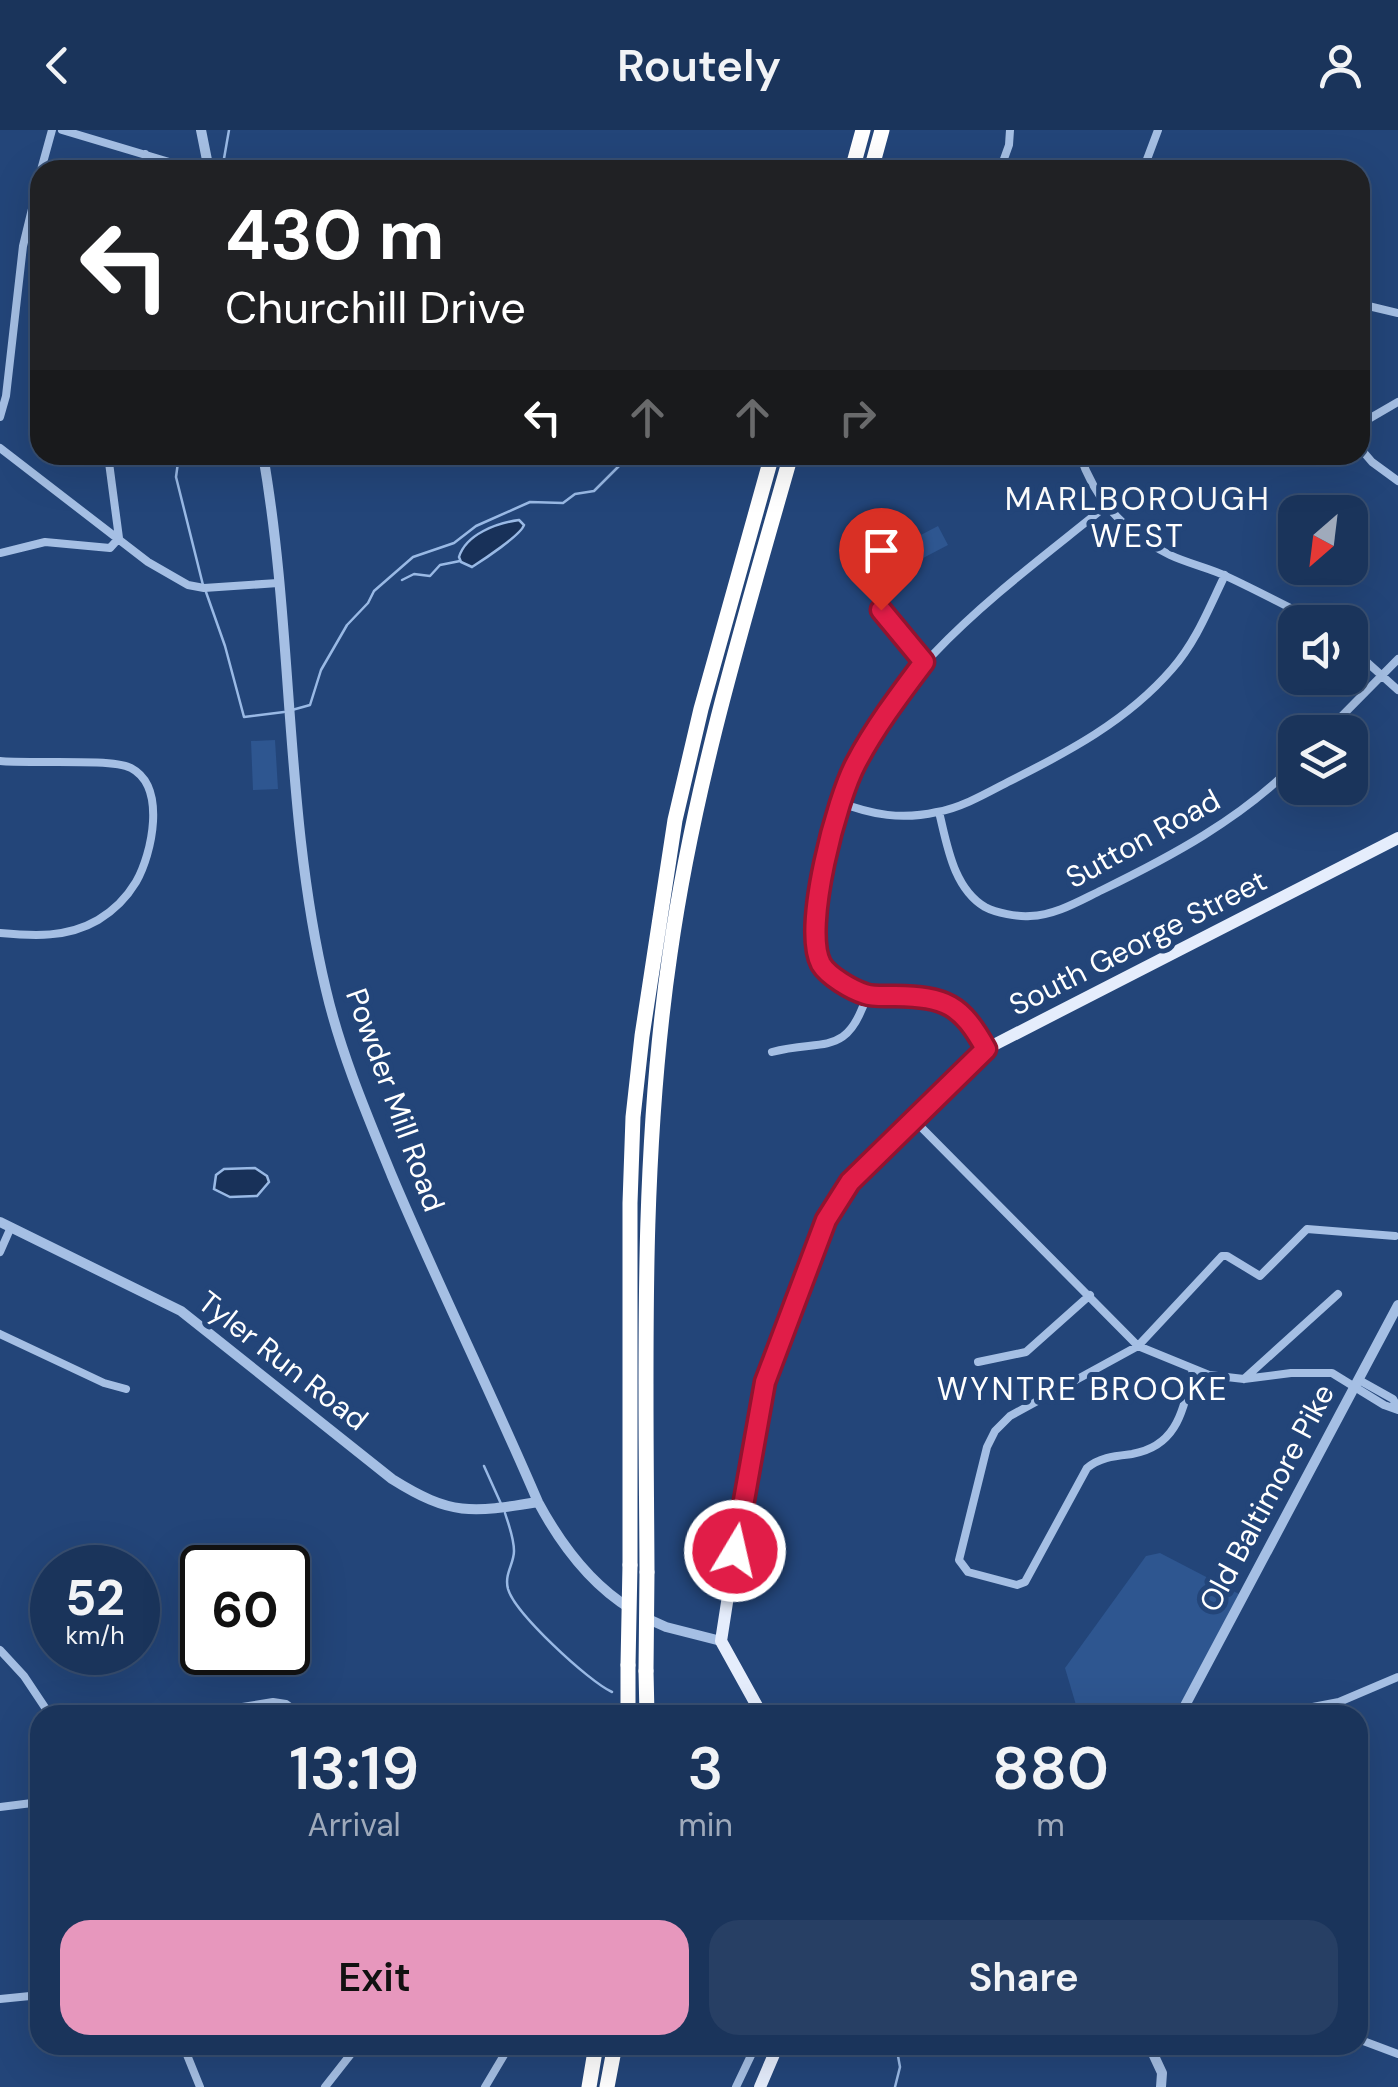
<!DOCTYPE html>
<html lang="en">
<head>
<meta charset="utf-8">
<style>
	:root { --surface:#1a345b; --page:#273f64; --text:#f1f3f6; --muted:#9faabb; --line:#384f71; --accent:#e797bd }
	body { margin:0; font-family:"DM Sans",sans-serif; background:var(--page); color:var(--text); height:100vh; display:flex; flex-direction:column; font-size:38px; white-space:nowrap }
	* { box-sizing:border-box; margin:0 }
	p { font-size:32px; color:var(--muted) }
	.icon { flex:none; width:55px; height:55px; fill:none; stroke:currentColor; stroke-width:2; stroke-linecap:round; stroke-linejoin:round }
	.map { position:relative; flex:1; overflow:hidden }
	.sheet { position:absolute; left:30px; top:1575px; width:1338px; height:350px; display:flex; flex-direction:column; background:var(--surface); border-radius:30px; box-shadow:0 10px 40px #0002,0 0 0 2px var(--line) }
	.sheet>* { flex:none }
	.top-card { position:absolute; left:30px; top:30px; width:1340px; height:305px; border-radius:30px; box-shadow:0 10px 40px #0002,0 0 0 2px var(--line); background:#202124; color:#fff; overflow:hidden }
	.needle { width:65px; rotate:208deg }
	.fabs { position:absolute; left:1278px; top:365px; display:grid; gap:20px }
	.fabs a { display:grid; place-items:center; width:90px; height:90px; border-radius:20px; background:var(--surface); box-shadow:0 10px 40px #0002,0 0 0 2px var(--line); font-size:50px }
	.speed { position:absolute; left:30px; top:1415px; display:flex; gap:20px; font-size:50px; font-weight:700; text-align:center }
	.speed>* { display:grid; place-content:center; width:130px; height:130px; border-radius:50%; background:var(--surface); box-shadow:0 10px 40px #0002,0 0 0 2px var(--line); line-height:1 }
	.speed small { font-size:25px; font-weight:400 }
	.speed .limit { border:5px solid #111; border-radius:15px; background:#fff; color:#111 }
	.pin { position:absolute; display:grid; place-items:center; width:85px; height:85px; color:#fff; margin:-102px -42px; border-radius:50% 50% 50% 0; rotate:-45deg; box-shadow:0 0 10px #0007 }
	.pin .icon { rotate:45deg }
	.me { position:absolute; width:110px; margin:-55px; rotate:9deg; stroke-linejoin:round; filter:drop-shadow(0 0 8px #0008) }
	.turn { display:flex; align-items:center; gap:35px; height:210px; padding:0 30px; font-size:45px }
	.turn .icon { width:130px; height:130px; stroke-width:2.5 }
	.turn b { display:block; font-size:70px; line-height:85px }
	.lanes { display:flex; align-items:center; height:95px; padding:0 30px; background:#0003; justify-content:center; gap:50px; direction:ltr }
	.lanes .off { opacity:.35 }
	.eta { display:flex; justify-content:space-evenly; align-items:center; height:170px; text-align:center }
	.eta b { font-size:60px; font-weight:600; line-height:70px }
	.button { display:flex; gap:20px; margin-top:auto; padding:20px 30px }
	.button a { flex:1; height:115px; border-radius:30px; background:var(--accent); color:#111; font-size:40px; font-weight:600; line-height:115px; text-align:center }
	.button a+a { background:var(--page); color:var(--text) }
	header { display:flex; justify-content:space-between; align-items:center; height:130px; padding:0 30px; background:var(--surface); font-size:45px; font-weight:600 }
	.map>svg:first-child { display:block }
	.green { fill:#2e5690 }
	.water { fill:#183159; stroke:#99b9e5; stroke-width:2.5 }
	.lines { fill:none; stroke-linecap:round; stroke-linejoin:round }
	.stream { stroke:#99b9e5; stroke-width:2.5 }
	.minor { stroke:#a5bfe4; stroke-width:8 }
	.tertiary { stroke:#a5bfe4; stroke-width:10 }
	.primary { stroke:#e5edfc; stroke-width:12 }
	.motorway { stroke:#fff; stroke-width:15 }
	.motorway-bridge { stroke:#fff; stroke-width:15 }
	.route-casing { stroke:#92132f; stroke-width:25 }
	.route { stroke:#e11d48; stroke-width:18 }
	.labels { text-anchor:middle; stroke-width:10; stroke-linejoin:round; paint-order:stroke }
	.street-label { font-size:30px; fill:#fff; stroke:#234579 }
	.neighbourhood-label { font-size:32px; letter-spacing:2.5px; fill:#fff; stroke:#234579 }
</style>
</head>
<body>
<header><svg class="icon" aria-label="back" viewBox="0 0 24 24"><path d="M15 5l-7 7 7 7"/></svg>Routely<svg class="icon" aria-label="person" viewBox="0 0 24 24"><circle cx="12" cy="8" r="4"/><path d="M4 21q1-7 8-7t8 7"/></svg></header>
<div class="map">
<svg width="1398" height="1957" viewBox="0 0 1398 1957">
	<rect width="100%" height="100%" fill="#234579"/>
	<path class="green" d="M938,396L948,415L904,438L894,419Z
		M275,610L278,659L253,660L251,611Z
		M1160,1423L1239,1464L1175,1585H1079L1065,1538L1146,1426Z"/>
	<path class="water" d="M519,390L524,395C521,405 483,430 472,437L461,432L459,427C466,404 497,393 519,390Z
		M255,1038L267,1046L269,1052L257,1066L230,1067L214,1059L216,1045L224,1039Z"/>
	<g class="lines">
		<path class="stream" d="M222,40L229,0
			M179,325L176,347L203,455
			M402,450L414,444L430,446L440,435L460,431
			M206,462L225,516L244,587L284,582
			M292,580L310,575L321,540L347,495L368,473L374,461L413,427L454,413L476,396L530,372L563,373L575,364L594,361L630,325
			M484,1336L502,1376
			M505,1383C509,1396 514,1408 514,1421C514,1434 504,1444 508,1459C515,1483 588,1551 612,1562
			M667,1583L673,1585
			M895,1957L900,1937L896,1915"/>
		<path class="minor" d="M62,0L196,40
			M41,40L52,0
			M141,40L145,24
			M1000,40L1009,15L1010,0
			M1143,40L1158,0
			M1360,174L1398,183
			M0,287L6,266L23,116L40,46
			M1360,294L1398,272
			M0,318L148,432L188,455L204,458L278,453
			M1360,318L1372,332L1398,351
			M1080,325C1095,371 1128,404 1170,425C1189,434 1210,438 1228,447C1258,461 1288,477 1318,492
			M0,423L45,412L110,418L119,408L108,325
			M869,430C872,478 894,498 925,532
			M1350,517L1398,560
			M1326,602L1398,529
			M0,631C29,634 112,628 131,638C167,657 152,724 136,752C127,767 113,781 98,790C67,808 34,806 0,803
			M839,672C872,685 902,690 937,682C961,678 987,663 1008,652C1068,622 1127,591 1172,539C1196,512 1209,478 1225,445
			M939,682C947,714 953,758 985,777C996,783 1018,787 1030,786C1056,785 1079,771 1102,760C1170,727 1241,689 1295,634
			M986,919C977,903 970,888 955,876C920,850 877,884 834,845C830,842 825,839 822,835C811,816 819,766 823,745C827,720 832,694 840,671C885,540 1004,459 1106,376
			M772,922C823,908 847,929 867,865
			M913,989L1138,1216L1209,1245L1244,1249L1291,1243H1332L1384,1275L1398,1280
			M0,1122L11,1097
			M0,1204L104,1253L126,1259
			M978,1232L1026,1222L1090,1165
			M1193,1239C1183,1278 1179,1316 1132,1324C1115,1326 1100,1327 1087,1338L1025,1452L1017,1455L968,1442L959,1430L987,1317L995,1301L1010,1286L1138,1216L1222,1126H1227L1260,1146L1307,1099L1395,1106
			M1244,1249L1338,1164
			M1359,1250L1393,1269L1398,1278
			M0,1520L24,1546L50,1585
			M1182,1582L1245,1585
			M176,1585L180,1582H211L273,1572L286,1574L301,1585
			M1271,1585L1339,1572L1398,1547
			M0,1677L40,1672
			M0,1869L40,1865
			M1358,1909L1398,1924
			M183,1915L200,1957
			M325,1957L358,1915
			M485,1957L510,1915
			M736,1957L756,1915"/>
		<path class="tertiary" d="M201,0L209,40
			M263,325C294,502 284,685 326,860C341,924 367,985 392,1046C438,1155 491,1262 538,1372C560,1413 590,1454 631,1479
			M0,1092L181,1181L392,1349C451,1386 471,1383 538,1372
			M646,1488L666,1497L721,1511
			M1180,1585L1398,1175
			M1149,1915L1162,1943L1161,1957"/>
		<path class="primary" d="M762,1585L721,1511L735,1421L765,1251L826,1089L850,1051L986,919L1398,708
			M760,1957L778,1915"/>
		<path class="motorway" d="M852,40L863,0
			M871,40L882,0
			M630,1435V1073L633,987L642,906L675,690L701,579L772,325
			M647,1442C646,1236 640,1028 670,824C694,654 744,490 791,325
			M646,1541L647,1585
			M628,1585V1535
			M589,1957L596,1915
			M607,1957L615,1915"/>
		<path class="motorway-bridge" d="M628,1535L630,1435
			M646,1541L647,1442"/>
	</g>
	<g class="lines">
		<defs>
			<path id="route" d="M735,1421L765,1252L826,1090L850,1052L986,919C961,874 946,867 895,866C886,866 874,867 865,864C852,860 828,846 821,834C802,798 837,668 856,633C875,597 900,564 924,532L881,480"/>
		</defs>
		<use href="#route" class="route-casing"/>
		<use href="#route" class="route"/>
	</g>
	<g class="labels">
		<g class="street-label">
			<text transform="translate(1143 709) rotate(-29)" y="10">Sutton Road</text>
			<text transform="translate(1138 813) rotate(-27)" y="10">South George Street</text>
			<text transform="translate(395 970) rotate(70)" y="10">Powder Mill Road</text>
			<text transform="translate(283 1231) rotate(38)" y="10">Tyler Run Road</text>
			<text transform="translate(1267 1368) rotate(-62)" y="10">Old Baltimore Pike</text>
		</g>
		<g class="neighbourhood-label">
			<text x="1138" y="380">MARLBOROUGH<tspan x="1138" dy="37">WEST</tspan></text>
			<text x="1083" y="1270">WYNTRE BROOKE</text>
		</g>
	</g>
</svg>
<div class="fabs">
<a><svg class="needle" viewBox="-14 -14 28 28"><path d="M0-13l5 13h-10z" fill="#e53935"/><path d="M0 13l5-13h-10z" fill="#9faabb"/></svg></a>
<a><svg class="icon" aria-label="sound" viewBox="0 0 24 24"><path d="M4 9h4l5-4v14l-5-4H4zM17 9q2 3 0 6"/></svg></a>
<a><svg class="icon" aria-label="layers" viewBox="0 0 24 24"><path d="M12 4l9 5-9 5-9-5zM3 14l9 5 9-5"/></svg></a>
</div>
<div class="speed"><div>52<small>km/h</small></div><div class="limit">60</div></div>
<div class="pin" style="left:881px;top:480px;background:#d93025"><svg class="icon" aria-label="arrive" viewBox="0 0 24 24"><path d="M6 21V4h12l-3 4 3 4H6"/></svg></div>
<svg class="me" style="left:735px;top:1421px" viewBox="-20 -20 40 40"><circle r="17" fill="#e11d48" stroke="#fff" stroke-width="3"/><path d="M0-11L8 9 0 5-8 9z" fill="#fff"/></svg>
<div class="top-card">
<div class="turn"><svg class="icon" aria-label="left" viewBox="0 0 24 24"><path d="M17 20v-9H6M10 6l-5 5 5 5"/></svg><div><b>430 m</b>Churchill Drive</div></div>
<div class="lanes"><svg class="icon" aria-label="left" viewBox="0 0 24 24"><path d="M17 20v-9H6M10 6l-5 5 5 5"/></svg><svg class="icon off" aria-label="ahead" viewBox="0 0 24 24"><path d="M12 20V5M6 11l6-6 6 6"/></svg><svg class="icon off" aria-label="ahead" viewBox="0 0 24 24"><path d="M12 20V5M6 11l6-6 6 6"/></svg><svg class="icon off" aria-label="right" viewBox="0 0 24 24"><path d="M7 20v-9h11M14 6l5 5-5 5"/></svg></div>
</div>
<section class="sheet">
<div class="eta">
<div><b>13:19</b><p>Arrival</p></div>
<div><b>3</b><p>min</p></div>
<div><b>880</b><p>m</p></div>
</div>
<div class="button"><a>Exit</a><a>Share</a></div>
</section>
</div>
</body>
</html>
